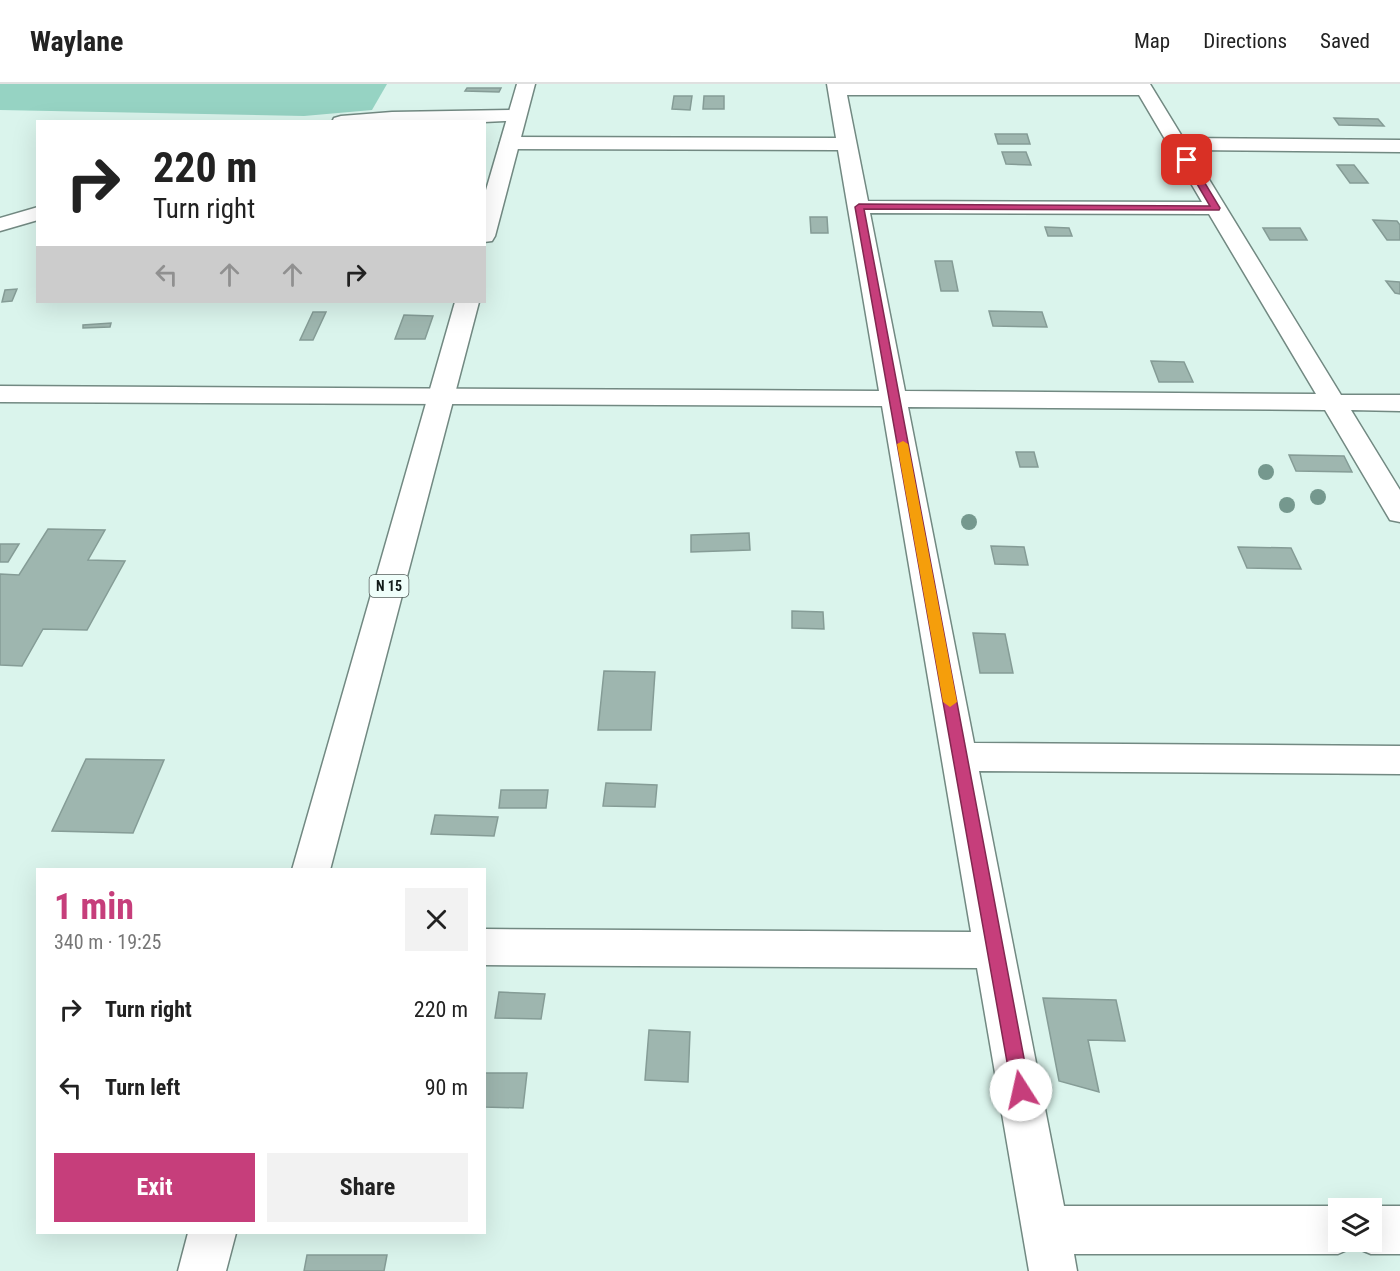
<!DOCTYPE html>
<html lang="en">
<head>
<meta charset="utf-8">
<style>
	:root { --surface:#fff; --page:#f2f2f2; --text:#222; --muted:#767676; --line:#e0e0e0; --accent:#c63e7b }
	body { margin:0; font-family:"Roboto Condensed",sans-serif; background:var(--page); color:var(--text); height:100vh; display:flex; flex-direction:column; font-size:22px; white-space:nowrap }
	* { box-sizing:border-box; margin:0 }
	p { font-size:20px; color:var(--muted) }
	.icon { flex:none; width:33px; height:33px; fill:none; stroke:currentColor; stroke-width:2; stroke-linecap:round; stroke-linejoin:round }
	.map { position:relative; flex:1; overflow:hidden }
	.side { position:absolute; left:36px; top:784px; width:450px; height:366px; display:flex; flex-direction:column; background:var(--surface); border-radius:0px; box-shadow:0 6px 24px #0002 }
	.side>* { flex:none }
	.banner { position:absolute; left:36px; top:36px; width:450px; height:183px; border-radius:0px; box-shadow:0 6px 24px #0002; background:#fff; color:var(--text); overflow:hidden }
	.buttons { position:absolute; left:1328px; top:1114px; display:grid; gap:12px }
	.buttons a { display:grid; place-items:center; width:54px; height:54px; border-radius:0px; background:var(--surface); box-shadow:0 6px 24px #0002; font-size:30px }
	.pin { position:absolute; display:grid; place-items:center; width:51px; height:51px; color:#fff; margin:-26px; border-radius:12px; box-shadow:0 3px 9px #0006 }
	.me { position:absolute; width:66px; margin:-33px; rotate:350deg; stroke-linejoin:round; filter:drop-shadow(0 0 4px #0008) }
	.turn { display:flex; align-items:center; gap:21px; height:126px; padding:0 18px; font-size:27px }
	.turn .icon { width:78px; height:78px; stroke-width:2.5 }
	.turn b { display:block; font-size:42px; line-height:51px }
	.lanes { display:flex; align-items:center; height:57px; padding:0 18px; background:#0003; justify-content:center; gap:30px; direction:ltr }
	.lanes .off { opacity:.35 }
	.round { display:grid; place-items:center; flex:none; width:63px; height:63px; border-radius:0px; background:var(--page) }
	.headline { display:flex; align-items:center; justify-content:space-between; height:102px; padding:0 18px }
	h1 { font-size:36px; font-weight:700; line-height:45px; color:var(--accent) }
	.action { display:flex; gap:12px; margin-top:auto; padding:12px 18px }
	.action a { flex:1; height:69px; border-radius:0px; background:var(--accent); color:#fff; font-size:24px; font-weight:700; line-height:69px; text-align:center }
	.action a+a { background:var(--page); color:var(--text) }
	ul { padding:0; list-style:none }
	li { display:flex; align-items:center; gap:18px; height:78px; padding:0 18px }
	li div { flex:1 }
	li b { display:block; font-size:22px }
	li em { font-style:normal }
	header { display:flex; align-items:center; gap:36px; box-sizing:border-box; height:84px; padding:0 30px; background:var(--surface); border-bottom:2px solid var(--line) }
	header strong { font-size:28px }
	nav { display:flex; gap:33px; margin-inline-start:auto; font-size:21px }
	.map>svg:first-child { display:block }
	.green { fill:#96d3c3 }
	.building { fill:#9eb6af; stroke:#859c96; stroke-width:1.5 }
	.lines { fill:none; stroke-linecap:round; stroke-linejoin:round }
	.minor-casing { stroke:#728982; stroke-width:3 }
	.primary-casing { stroke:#728982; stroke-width:3 }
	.minor { fill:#fff; fill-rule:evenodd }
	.primary { fill:#fff; fill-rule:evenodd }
	.tree { fill:#75988e }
	.route { fill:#c63e7b; stroke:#812850; stroke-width:1.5 }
	.slow { fill:#f59e0b }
	.labels { text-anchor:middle; stroke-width:4.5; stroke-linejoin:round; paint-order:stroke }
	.shield { fill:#effefa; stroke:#545f5c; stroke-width:1.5 }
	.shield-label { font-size:14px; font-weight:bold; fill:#121b19 }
</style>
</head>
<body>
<header>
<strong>Waylane</strong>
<nav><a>Map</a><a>Directions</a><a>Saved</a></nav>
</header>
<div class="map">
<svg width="1400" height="1187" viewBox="0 0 1400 1187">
	<rect width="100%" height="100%" fill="#daf4ec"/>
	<path class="green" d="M0,0H387L372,26L304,32L0,26Z"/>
	<path class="building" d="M467,4H501L499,8L465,7Z
		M674,12H692L690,26L672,25Z
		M704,12H724V25H703Z
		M1334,34L1378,35L1384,42L1339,41Z
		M995,50H1027L1030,60H998Z
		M1002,68H1026L1031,81L1006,80Z
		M1337,81H1354L1368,99H1350Z
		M810,133H827L828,149H811Z
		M1373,136L1397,137L1400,141V156H1387Z
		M1045,143L1069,144L1072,152H1048Z
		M1263,144H1300L1307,156H1270Z
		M935,177H952L958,207H941Z
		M1386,197L1400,198V210L1395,209Z
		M17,205L12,217L2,218L5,206Z
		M989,227L1042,228L1047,243L993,242Z
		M313,228H326L313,256H300Z
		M404,231L433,232L425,255H395Z
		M111,239L110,243L83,244V241Z
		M1151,277L1184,278L1193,298H1159Z
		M1016,368H1034L1038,383H1020Z
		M1289,371L1344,372L1352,388L1296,387Z
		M48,445L105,446L88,476L125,477L87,546L43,545L22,582L0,581V490L19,491Z
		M749,449L750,466L691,468V451Z
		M0,460H19L8,478H0Z
		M991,462L1024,463L1028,481L995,480Z
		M1238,463L1291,464L1301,485L1247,484Z
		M792,527L823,528L824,545L792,544Z
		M973,549L1005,550L1013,589H980Z
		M604,587L655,588L651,646H598Z
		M86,675L164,676L133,749L52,747Z
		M606,699L657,701L655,723L603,722Z
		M501,706H548L546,724H499Z
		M435,731L498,733L494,752L431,750Z
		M499,908L545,910L541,935L495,934Z
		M1043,914L1116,916L1125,957L1088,956L1099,1008L1059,997Z
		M649,946L690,948L688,998L645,996Z
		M484,989H527L523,1024L484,1023Z
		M307,1171H387L384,1187H304Z"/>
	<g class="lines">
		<defs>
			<path id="minor" d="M827,0H1150L1183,54L1400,56V68L1191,66L1341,311H1400V327L1351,326L1400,406V438L1390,436L1325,326L908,323L974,659L1400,662V690L979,687L1064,1122H1338L1344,1125H1338V1158H1371V1125H1365L1371,1122H1400V1170H1371L1354,1163L1338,1170H1074L1077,1187H1029L977,884L484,881V845L971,848L882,322L0,318V302L879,307L838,66L510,65L503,63L500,59L503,55L510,53L836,54ZM847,11H1139L1202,118L868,117ZM870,129L1209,130L1316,310L905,307Z
				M517,26L524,28L526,32L524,36L484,38H332L334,34L341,32L392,28Z
				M38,123V136L0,147V134Z"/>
			<path id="primary" d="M517,0H535L495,152L492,157L484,158V113Z
				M455,218H479L330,786H292Z
				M188,1149H236L226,1187H178Z"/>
		</defs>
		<use href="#minor" class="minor-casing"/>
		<use href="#primary" class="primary-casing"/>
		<use href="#minor" class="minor"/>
		<use href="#primary" class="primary"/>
	</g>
	<g class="tree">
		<circle cx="1266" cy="388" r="8"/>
		<circle cx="1318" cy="413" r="8"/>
		<circle cx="1287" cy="421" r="8"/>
		<circle cx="969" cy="438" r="8"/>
	</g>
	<path class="route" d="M1187,74L1191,76L1220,124L1219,126L864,125L1030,1006L1027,1012L1021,1015L1014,1012L1012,1006L855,123L859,120L1210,122L1183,76Z"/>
	<path class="slow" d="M903,357L908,360L957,618L950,623L943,618L897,360Z"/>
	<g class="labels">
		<rect class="shield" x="369.5" y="491" width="39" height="22" rx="4.5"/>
		<g class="shield-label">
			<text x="389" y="507">N 15</text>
		</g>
	</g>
</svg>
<div class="buttons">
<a><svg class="icon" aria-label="layers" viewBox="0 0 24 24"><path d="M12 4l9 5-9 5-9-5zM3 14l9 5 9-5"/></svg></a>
</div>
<div class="pin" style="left:1187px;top:76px;background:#d93025"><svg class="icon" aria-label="arrive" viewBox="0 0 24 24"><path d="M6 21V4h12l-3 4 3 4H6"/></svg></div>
<svg class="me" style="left:1021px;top:1006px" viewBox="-20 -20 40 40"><circle r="19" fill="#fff"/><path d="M0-13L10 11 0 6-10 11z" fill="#c63e7b"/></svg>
<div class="banner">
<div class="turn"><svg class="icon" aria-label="right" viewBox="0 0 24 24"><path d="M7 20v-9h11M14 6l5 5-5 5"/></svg><div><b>220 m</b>Turn right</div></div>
<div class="lanes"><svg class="icon off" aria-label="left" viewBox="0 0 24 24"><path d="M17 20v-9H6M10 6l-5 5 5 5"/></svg><svg class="icon off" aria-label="ahead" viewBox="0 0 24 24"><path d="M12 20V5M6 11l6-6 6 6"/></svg><svg class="icon off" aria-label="ahead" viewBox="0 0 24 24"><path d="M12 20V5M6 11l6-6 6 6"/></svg><svg class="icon" aria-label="right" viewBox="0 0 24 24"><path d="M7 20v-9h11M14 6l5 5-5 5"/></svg></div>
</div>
<section class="side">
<div class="headline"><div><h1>1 min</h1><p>340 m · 19:25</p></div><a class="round"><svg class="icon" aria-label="close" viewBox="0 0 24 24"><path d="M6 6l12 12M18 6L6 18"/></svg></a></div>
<ul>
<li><svg class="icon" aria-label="right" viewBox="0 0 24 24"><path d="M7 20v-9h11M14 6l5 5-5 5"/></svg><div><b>Turn right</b></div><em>220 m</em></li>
<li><svg class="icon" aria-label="left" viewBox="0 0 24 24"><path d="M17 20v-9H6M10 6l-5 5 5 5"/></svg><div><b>Turn left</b></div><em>90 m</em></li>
</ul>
<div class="action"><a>Exit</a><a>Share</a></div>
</section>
</div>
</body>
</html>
